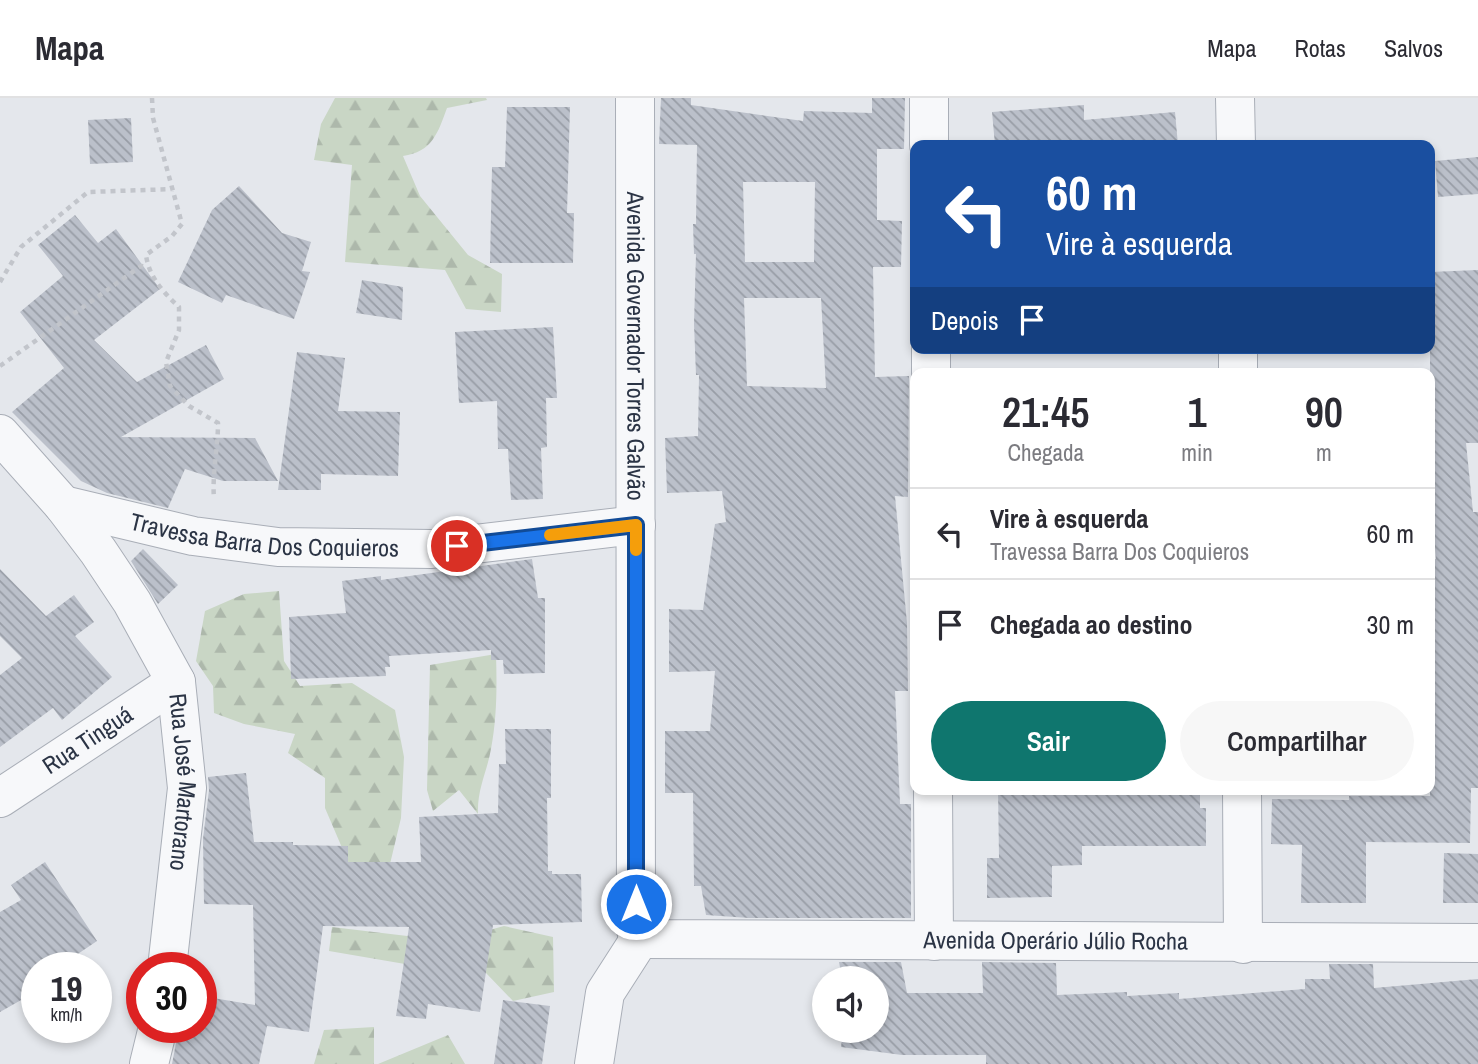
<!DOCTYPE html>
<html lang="pt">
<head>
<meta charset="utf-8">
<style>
	:root { --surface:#fff; --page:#f7f7f7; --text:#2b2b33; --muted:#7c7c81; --line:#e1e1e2; --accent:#0f766e }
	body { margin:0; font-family:"Archivo Narrow",sans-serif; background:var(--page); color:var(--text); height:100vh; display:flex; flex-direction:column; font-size:26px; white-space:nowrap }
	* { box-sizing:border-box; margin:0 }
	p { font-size:23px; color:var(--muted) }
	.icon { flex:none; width:38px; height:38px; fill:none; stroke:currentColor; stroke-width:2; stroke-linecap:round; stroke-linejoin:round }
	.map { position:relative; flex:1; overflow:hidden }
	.details { position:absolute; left:910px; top:270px; width:525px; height:427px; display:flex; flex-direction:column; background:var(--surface); border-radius:14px; box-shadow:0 4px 10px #0003 }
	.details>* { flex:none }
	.top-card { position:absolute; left:910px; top:42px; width:525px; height:214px; border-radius:14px; box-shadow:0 4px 10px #0003; background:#1a4fa0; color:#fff; overflow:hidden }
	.fabs { position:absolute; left:812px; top:868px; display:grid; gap:14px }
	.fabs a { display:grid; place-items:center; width:77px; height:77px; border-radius:50%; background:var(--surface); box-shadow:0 4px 10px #0003; font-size:35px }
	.speed { position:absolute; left:21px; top:854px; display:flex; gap:14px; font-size:35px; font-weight:700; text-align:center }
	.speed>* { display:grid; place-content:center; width:91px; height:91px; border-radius:50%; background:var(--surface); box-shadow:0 4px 10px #0003; line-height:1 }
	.speed small { font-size:18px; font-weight:400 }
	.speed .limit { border:10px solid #d22; background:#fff; color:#111 }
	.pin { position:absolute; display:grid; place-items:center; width:60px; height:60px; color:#fff; margin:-30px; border:4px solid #fff; border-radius:50%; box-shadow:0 2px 7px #0007 }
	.me { position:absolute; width:77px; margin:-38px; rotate:0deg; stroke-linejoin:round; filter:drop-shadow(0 0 5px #0008) }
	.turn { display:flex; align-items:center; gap:24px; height:147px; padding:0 21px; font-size:32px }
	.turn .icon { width:91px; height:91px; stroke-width:2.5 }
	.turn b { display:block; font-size:49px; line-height:60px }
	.then { display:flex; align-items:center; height:66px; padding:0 21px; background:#0003; gap:14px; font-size:26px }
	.eta { display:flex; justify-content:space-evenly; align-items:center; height:119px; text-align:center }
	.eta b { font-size:42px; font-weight:600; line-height:49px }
	.button { display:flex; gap:14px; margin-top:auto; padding:14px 21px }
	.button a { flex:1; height:80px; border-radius:42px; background:var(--accent); color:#fff; font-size:28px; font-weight:600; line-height:80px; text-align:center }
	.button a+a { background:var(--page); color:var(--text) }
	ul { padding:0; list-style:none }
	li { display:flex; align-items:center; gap:21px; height:91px; padding:0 21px; border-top:2px solid var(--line) }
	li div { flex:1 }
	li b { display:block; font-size:26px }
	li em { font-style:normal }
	header { display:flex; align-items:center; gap:42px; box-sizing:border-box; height:98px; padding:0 35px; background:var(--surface); border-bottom:2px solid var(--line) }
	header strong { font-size:33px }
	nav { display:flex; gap:38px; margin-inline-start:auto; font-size:24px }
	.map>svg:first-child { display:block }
	.forest { fill:url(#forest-firs) }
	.building { fill:url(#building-back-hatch); fill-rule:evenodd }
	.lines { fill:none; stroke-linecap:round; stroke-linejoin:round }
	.street-casing { stroke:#a9aeb7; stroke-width:40 }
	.path { stroke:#c2c5cb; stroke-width:4.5; stroke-dasharray:5 5; stroke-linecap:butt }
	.street { stroke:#f7f8fa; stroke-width:38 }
	.route-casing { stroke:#114b97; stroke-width:18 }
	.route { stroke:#1a73e8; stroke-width:12 }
	.slow { stroke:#f59e0b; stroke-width:12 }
	.labels { text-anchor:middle; stroke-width:7; stroke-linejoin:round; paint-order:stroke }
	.street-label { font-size:24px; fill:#2b3445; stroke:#f4f6f9 }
</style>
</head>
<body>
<header>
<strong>Mapa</strong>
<nav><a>Mapa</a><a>Rotas</a><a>Salvos</a></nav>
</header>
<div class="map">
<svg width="1478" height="966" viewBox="0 0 1478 966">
	<defs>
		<pattern id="forest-firs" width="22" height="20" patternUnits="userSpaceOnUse" patternTransform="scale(1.75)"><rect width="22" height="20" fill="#c9d6c5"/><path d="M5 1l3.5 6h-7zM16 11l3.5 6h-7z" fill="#adb8ab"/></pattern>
		<pattern id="building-back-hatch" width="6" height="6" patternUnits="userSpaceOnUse" patternTransform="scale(1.75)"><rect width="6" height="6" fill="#bbc0ca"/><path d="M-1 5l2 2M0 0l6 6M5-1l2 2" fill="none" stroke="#989da6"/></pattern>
	</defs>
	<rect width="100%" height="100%" fill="#e4e7ec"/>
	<path class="forest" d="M335,0H486L487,2L447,10C438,35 432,54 403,58L420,98L468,157L502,176L501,214L466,211L445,172L345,164L352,67L314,62L321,26Z
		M279,493L284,563L300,588L352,585L395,612L404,659L401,720L390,766H349L325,710V680L288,655L295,636L244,626L214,615L213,588L196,563L205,513L244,496Z
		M496,556C497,588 497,619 491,651C487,674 477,691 478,716L459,692L433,713L427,692L430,567Z
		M504,828L553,839L554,894L513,903L486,875L440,872L329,853L332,829L424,840L464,839Z
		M374,929V966H314L324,932Z
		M448,937L465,966H378Z"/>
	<path class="building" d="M661,0H691V7L803,23L804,13L872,15V0H905L904,51H877V122L902,123L901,169H873L875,279L909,278L908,399L895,398L907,525L908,593H895L900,706H911V820H749L706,817L701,788H694L693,695H665V633H710L715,573L669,574V511L703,512L715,426L726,424L722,393L667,395L665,340L698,338L699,277H696L694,226L696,156H694L693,126H696L697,47L659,46ZM743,84H815L814,164H745ZM744,200H821L826,290L747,288Z
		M1084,7V22L1175,14L1178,47H995L992,14Z
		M507,9H570L567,115H574L573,165H490L492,69H505Z
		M131,20L133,64L90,66L88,22Z
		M1478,59V96L1438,99L1435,63Z
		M239,88L282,135L311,144L302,173L310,174L294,221L226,197L222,205L178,184L212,112Z
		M75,117L98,145L116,131L160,191L94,242L137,284L206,247L224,281L121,339L255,340L278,383H223L185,371L168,410L107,395L81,383L12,314L64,270L20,214L63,178L38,147Z
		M1478,172V345H1466L1473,414H1478V690H1471L1470,745L1366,744V805H1301L1302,747L1271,746L1272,701L1349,702V698H1430V462L1436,461L1430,398V174Z
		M362,182L403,189L402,222L356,215Z
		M553,229L557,300H546L547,349L541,350L543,401L511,402L508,351H498L497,303L459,305L455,234Z
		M297,254L345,260L338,313L400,314L398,378L321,376V392H278Z
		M143,451L178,487L158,506L131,463Z
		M532,461L538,500H545V575L504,576L503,562H491V552L389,558L390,569H385L386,578L291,581L289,519L346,515L342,483L381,478V482Z
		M0,471L46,518L74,497L94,524L75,538L112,579L62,622L53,610L0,649V577L22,560L0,538Z
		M505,631H551V700H547L548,773H552V776H581L582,824L493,827L480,914L428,906L426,921L396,918L409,829L323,828L309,934L267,928L259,966H172L179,929H201V898L255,907L253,807L204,806L203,741L209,692L208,679L246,675L254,744H293V747L348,748V764H421L419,719L498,715L499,666H506Z
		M998,691H1200V710H1206V748H1082V767L1052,768V799L987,800V760H999Z
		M1444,755L1478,756V805H1443Z
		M45,764L97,843L57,870H37V893L0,914V814L21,802L11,787Z
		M839,864H901L907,895H983L982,864L1056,865L1057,897L1127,894V898L1179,895V901L1305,891V881H1330L1329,866H1373L1374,890L1478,881V966H986V957H902L841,949L843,933H877V880H842Z
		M503,902L550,908L542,966H494Z"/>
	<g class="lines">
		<defs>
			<g id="street">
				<path id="s1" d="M635,0L636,832L646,841L1478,845"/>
				<path d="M929,0V47"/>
				<path d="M1235,0L1236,47"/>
				<path d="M931,250V275"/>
				<path d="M1238,250V275"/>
				<path id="s2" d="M0,336L63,407L98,453L132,504L176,584L187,690L167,870"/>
				<path id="s3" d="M63,407L193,438L278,449L432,451L636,427"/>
				<path d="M933,691L934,843"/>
				<path d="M1242,691L1243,846"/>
				<path id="s4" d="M0,700L176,584"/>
				<path d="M149,966L158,929"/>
				<path d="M594,966L605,895L641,839"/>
			</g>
		</defs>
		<use href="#street" class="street-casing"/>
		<path class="path" d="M152,0L153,20L182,126L172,138L146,157C149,179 163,194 179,209V232L166,264L170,288L189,308L218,325C218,351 212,376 214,401
			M0,184L21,149L88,94L174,91
			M0,268L141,168L148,169"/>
		<use href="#street" class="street"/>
	</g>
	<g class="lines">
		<defs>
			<path id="route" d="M457,448L636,427V806"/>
		</defs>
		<use href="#route" class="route-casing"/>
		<use href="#route" class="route"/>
		<path class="slow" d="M550,437L636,427V452"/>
	</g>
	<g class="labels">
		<g class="street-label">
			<text dy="8" stroke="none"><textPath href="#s1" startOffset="248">Avenida Governador Torres Galvão</textPath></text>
			<text dy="8" stroke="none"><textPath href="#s3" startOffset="205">Travessa Barra Dos Coquieros</textPath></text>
			<text dy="8" stroke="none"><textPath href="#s4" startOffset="105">Rua Tinguá</textPath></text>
			<text dy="8" stroke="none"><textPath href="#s2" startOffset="406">Rua José Martorano</textPath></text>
			<text dy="8" stroke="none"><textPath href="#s1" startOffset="1255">Avenida Operário Júlio Rocha</textPath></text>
		</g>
	</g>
</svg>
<div class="fabs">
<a><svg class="icon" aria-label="sound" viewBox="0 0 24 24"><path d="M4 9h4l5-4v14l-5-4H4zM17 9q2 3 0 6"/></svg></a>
</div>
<div class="speed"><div>19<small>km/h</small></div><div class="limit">30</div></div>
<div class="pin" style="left:457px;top:448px;background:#d93025"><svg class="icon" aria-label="arrive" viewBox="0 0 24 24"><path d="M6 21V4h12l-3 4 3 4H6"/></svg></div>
<svg class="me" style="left:636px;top:806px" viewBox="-20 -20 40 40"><circle r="17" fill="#1a73e8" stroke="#fff" stroke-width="3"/><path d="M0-11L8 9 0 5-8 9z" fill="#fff"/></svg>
<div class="top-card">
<div class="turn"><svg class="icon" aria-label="left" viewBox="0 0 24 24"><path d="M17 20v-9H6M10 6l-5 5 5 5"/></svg><div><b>60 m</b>Vire à esquerda</div></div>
<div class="then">Depois<svg class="icon" aria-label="arrive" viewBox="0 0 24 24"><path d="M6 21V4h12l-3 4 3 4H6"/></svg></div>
</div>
<section class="details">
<div class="eta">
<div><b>21:45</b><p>Chegada</p></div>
<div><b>1</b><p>min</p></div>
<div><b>90</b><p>m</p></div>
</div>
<ul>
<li><svg class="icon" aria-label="left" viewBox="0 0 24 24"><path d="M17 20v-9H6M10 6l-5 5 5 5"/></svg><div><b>Vire à esquerda</b><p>Travessa Barra Dos Coquieros</p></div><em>60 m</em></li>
<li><svg class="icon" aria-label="arrive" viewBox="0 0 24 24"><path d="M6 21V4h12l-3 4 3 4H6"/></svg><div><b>Chegada ao destino</b></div><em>30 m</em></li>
</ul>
<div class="button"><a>Sair</a><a>Compartilhar</a></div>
</section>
</div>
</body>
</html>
